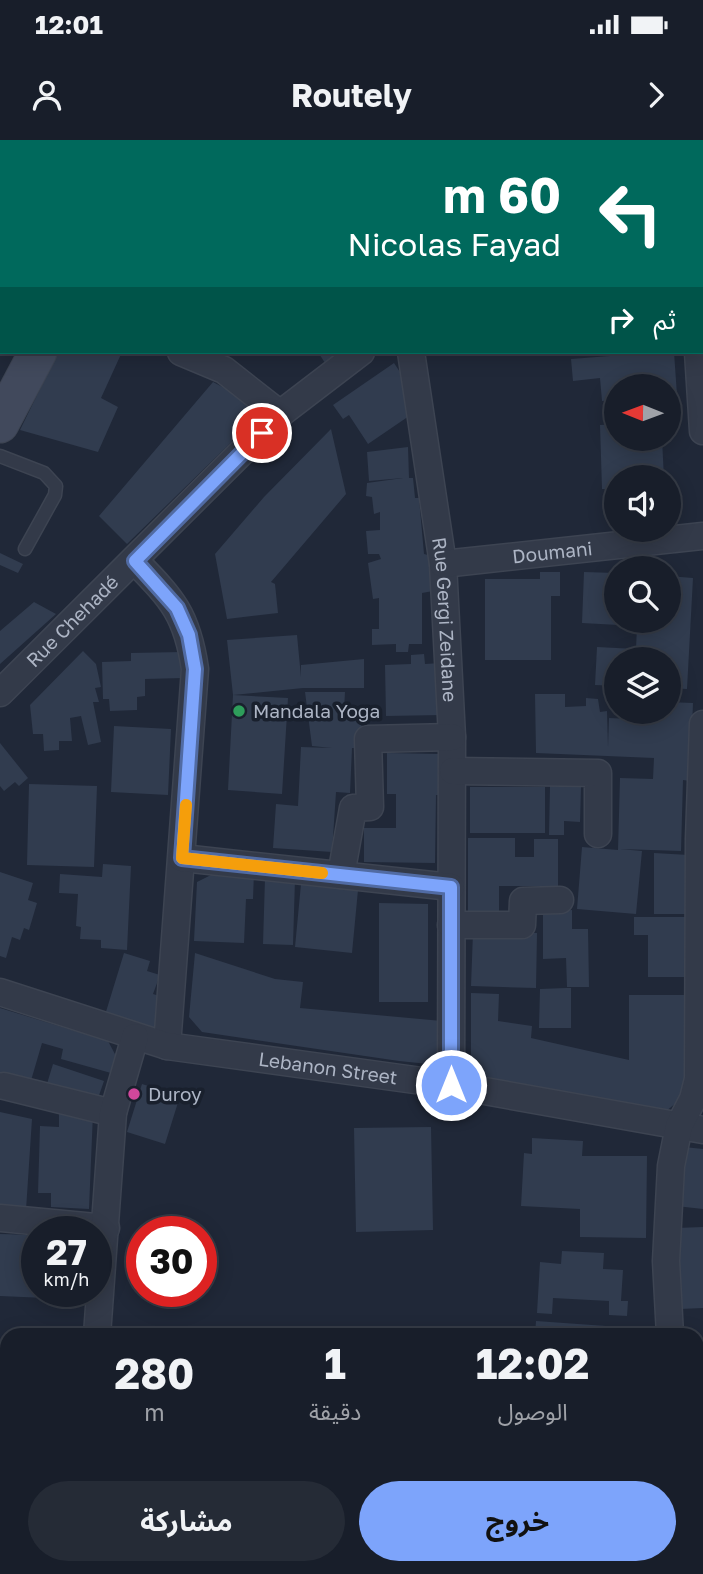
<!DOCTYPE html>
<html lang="ar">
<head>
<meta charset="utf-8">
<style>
	:root { --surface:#181e2a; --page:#252b36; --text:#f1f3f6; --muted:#9fa2a8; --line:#363c47; --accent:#7da4fb }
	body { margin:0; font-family:"Golos Text","Noto Sans Arabic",sans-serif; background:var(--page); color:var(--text); direction:rtl; height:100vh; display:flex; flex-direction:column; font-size:26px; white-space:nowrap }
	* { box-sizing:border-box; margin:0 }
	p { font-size:23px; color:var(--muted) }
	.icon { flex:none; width:38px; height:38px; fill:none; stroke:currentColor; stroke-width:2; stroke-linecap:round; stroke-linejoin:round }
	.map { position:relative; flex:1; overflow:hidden; direction:ltr }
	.side { position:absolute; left:0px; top:1188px; width:704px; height:247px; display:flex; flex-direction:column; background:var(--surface); border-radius:21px 21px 0 0; box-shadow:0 4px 18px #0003,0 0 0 2px var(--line); direction:rtl }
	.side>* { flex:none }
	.banner { position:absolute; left:0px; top:0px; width:704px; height:214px; box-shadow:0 4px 18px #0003,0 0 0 2px var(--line); direction:rtl; background:#00695c; color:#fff; overflow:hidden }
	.needle { width:46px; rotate:271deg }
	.fabs { position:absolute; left:604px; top:234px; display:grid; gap:14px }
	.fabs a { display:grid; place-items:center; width:77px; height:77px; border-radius:50%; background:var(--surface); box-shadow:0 4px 18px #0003,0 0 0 2px var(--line); font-size:35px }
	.speed { position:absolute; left:21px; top:1076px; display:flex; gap:14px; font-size:35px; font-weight:700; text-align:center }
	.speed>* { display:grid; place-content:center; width:91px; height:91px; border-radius:50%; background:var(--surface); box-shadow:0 4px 18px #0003,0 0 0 2px var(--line); line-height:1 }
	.speed small { font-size:18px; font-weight:400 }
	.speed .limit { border:10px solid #d22; background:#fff; color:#111 }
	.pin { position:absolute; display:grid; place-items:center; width:60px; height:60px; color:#fff; margin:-30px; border:4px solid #fff; border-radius:50%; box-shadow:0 2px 7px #0007 }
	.me { position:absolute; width:77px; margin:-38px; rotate:0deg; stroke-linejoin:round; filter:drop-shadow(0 0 5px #0008) }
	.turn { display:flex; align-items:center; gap:24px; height:147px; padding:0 28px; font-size:32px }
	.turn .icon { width:91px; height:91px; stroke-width:2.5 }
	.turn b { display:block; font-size:49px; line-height:60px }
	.then { display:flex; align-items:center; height:66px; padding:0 28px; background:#0003; gap:14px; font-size:26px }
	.eta { display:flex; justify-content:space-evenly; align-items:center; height:119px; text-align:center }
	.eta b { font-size:42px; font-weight:700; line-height:49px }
	.primary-button { display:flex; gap:14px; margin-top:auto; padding:14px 28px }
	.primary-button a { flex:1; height:80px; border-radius:42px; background:var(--accent); color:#111; font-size:28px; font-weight:700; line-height:80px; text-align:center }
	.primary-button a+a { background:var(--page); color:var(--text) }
	.status { display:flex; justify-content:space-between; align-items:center; height:49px; padding:0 35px; background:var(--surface); direction:ltr }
	.status svg { height:19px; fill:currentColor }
	header { display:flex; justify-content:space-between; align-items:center; height:91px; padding:0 28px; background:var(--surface); font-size:32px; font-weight:700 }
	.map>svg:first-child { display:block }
	.building { fill:#313c4f }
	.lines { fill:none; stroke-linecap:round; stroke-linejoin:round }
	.lane-casing { stroke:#3d4452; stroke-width:15 }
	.street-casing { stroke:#3d4452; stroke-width:29 }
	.secondary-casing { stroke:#3d4452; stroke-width:39 }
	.lane { stroke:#333a49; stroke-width:12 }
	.street { stroke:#333a49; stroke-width:26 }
	.secondary { stroke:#41495c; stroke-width:37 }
	.route-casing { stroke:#516ba3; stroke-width:18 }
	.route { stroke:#7da4fb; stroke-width:12 }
	.slow { stroke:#f59e0b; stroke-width:12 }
	.leisure-dot { fill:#2e9e5b; stroke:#19202d; stroke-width:2.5 }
	.hotel-dot { fill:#d1479c; stroke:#19202d; stroke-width:2.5 }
	.labels { text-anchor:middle; stroke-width:7; stroke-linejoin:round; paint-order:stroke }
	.street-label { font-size:19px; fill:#adb5c5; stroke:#19202d }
	.poi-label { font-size:19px; fill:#adb5c5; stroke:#19202d; text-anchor:start }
</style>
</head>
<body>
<div class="status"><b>12:01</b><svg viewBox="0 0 49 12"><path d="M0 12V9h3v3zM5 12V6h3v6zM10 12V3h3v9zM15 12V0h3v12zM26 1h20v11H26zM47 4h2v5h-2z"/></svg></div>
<header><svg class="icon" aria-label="forward" viewBox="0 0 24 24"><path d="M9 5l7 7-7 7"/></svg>Routely<svg class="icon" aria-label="person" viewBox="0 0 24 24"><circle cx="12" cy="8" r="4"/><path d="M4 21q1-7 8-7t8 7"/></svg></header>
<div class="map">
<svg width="703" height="1434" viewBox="0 0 703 1434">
	<rect width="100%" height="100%" fill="#202838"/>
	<path class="building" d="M58,212H122L101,258L118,267L98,312L20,290Z
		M318,212H342L325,223Z
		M622,212H674L677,255L668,256V247H616V260L602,261L600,238L573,241L571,219L623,215Z
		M394,223L410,247L412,274L368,304L349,275L343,279L333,265Z
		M213,242L249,261L252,282L127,404L99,376Z
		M616,284V299H662L664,338H616V349H602L600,285Z
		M331,289L346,354L271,442L275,444L278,473L227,479L215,414L264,357Z
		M408,307L409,338H413L415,358H419L424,414L428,415L433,451L422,453V504H409L408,512H396V504L372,505V489H379V458L373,459L368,423L381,419L379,414H368L366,391L380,390V372L374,374L372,357L366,356L367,343L403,338L369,341L367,312Z
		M0,413L23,424L18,433L0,425Z
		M540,432H560V456H551V520H485V439H540Z
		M584,432L616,433V481H668V436L693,438L687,549L668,548V520H616V546L595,545L597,507L636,509L637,486L582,483Z
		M34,462L56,474L0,524V491Z
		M297,495L301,537V525L364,519V548H303L233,555L227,500Z
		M83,511L96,524L101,547L95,548L99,562H93L101,602L88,605L81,576L70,578L72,601H59V610L44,611L43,594H33L30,565Z
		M182,512L183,538L145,539V556L137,557V570L110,571L109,559H103L102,522L131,521V513Z
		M424,514L425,524L441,523L442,575L386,576L385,525L411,524V515Z
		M305,552H345L344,570L361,569L362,608H352L350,653L336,652L332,712L273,708L276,664L298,666L301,607L332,608L312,606Z
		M535,554H565V567L586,566V558L598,559L600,572L607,571L608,607L609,578L655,580V572H668V562L693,563L690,641L683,640L681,711L620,709L642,711L636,774L577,769L582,707L618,710L620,638L653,639L654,618L536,613Z
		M233,555L288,558L282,654L228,650Z
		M114,586L171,589L168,655L111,652Z
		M0,603L28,638L19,646L15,642L4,651L0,646Z
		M387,613L439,614V655H436L435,723L364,722V688H396V654H387Z
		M29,644L97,646L94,727L27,725Z
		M550,646L581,647L580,682L564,681V695H549Z
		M470,647H545V693H470Z
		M468,698H515V717H534V699H558V746H499V775H468Z
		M654,713L689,715V774H654Z
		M103,724L131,726L127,810L101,808V800L80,799L81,787L76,786L78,754L59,753L60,734L102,737Z
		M219,731L254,732L253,759H246L244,803L194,801L197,742Z
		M0,732L33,743L28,760L37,763L29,790L24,788L20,800L12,797L6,818L0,816Z
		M265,738L295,739L293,805L263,804Z
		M301,744L358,750L352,813L295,807Z
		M379,763L428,764V862H379Z
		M572,770V789H588L589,847H567L566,818L543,819V771Z
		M634,777H688V837H648V795H634Z
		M473,792L537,793L536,848L471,846Z
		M124,813L150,821L147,831L160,835L153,854L166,858L156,891L105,875Z
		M195,813L275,839L303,842L300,868L442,881L438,925L399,921L202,892L189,877Z
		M566,848H571V888H539L540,849Z
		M471,853L499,854L498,881L532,886L531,898L629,920V855H688L687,954L665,972L471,934Z
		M0,868L108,901L117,918L111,933L61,919L63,909L42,903L30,944L0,936Z
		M53,924L104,941L96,964L46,947Z
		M142,944L180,956L165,1004L127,992Z
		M0,972L32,979L26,1070L0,1068Z
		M59,972L93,973L89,1069L51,1067V1053H38L40,986L59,987Z
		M431,987L433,1090L356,1092L354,988Z
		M532,998L583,1001L582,1016H647L646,1098L580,1097V1069L521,1066L524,1013L532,1014Z
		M684,1007L703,1009V1069L676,1066Z
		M703,1087V1168L680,1169L676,1088Z
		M0,1094L37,1095V1152H91V1160L0,1156Z
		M562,1111L604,1113L603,1129L623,1130L621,1161H628L627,1176L609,1175V1161L553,1158L552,1174L537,1173L540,1122L561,1124Z
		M536,1181L620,1187V1195H535Z
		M0,1327H7V1380H0Z
		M17,1428H45L44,1433L17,1431Z
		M152,1428H396V1434H152Z"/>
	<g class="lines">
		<defs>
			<path id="lane" d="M0,316L44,333L56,346L55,355L25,409"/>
			<g id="street">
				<path d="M555,0L556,2"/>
				<path d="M692,0V2"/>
				<path d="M702,66L703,65"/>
				<path d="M0,126L2,127"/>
				<path d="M181,212L224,230L280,274"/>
				<path id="s1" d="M411,212L443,424L452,597L451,945"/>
				<path d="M698,212L703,291"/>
				<path d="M135,421C172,459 187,474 195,529L167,906"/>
				<path id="s2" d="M443,424L703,396"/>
				<path id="s3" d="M0,553L280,274L361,212"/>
				<path d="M453,631L598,633V694"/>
				<path d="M182,718L451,747"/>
				<path d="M341,735L353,668L370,667L368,599L452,597"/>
				<path d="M451,785H522L523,761L560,760"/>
				<path id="s4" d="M0,852L167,906L451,945L703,990"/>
				<path d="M4,946L113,973"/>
				<path d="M0,1078L106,1088"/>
				<path d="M97,1195L113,973L135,897"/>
				<path d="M670,1195L666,1121L671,1026L679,986L693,959L698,939L699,699L703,584"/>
				<path d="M0,1237L7,1238"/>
				<path d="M82,1434V1428"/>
				<path d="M637,1434L638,1428"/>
			</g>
			<path id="secondary" d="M122,2V0
				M0,284L38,212"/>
		</defs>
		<use href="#lane" class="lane-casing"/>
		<use href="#street" class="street-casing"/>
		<use href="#secondary" class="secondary-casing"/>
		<use href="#lane" class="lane"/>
		<use href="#street" class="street"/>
		<use href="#secondary" class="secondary"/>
	</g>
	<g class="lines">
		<defs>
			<path id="route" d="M262,293L135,421L177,468L189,495L195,529L182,718L451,747V945"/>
		</defs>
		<use href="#route" class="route-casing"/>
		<use href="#route" class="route"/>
		<path class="slow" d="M186,665L182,718L322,733"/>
	</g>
	<circle class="leisure-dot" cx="239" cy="571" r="7"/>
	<circle class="hotel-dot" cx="134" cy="954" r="7"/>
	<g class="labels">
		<g class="street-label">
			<text dy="7" stroke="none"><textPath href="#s2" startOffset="110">Doumani</textPath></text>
			<text dy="7" stroke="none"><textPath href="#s1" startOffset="270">Rue Gergi Zeidane</textPath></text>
			<text dy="7" stroke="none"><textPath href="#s3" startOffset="102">Rue Chehadé</textPath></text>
			<text dy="7" stroke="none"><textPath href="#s4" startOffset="338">Lebanon Street</textPath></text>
		</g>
		<g class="poi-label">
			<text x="253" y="578">Mandala Yoga</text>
			<text x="148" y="961">Duroy</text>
		</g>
	</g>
</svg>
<div class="fabs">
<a><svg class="needle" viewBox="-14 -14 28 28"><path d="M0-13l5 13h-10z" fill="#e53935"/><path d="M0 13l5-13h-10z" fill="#9fa2a8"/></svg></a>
<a><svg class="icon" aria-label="sound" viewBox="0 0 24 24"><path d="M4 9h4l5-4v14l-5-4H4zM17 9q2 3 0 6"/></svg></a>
<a><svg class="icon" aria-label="search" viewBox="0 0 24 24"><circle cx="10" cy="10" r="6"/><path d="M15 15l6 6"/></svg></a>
<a><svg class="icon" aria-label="layers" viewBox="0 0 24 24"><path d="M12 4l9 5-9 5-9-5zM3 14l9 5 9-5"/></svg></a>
</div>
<div class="speed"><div>27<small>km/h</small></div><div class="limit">30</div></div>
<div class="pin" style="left:262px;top:293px;background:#d93025"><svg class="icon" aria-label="arrive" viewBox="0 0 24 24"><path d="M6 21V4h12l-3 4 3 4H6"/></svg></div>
<svg class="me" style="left:451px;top:945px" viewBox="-20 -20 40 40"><circle r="17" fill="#7da4fb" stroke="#fff" stroke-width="3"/><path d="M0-11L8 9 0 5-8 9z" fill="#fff"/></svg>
<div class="banner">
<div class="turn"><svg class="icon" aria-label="left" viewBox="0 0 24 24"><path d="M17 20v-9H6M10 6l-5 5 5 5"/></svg><div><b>60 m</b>Nicolas Fayad</div></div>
<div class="then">ثم<svg class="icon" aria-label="right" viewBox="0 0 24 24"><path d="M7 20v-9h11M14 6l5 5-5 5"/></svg></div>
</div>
<section class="side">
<div class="eta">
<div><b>12:02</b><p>الوصول</p></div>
<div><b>1</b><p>دقيقة</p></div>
<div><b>280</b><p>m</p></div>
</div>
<div class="primary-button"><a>خروج</a><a>مشاركة</a></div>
</section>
</div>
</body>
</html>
